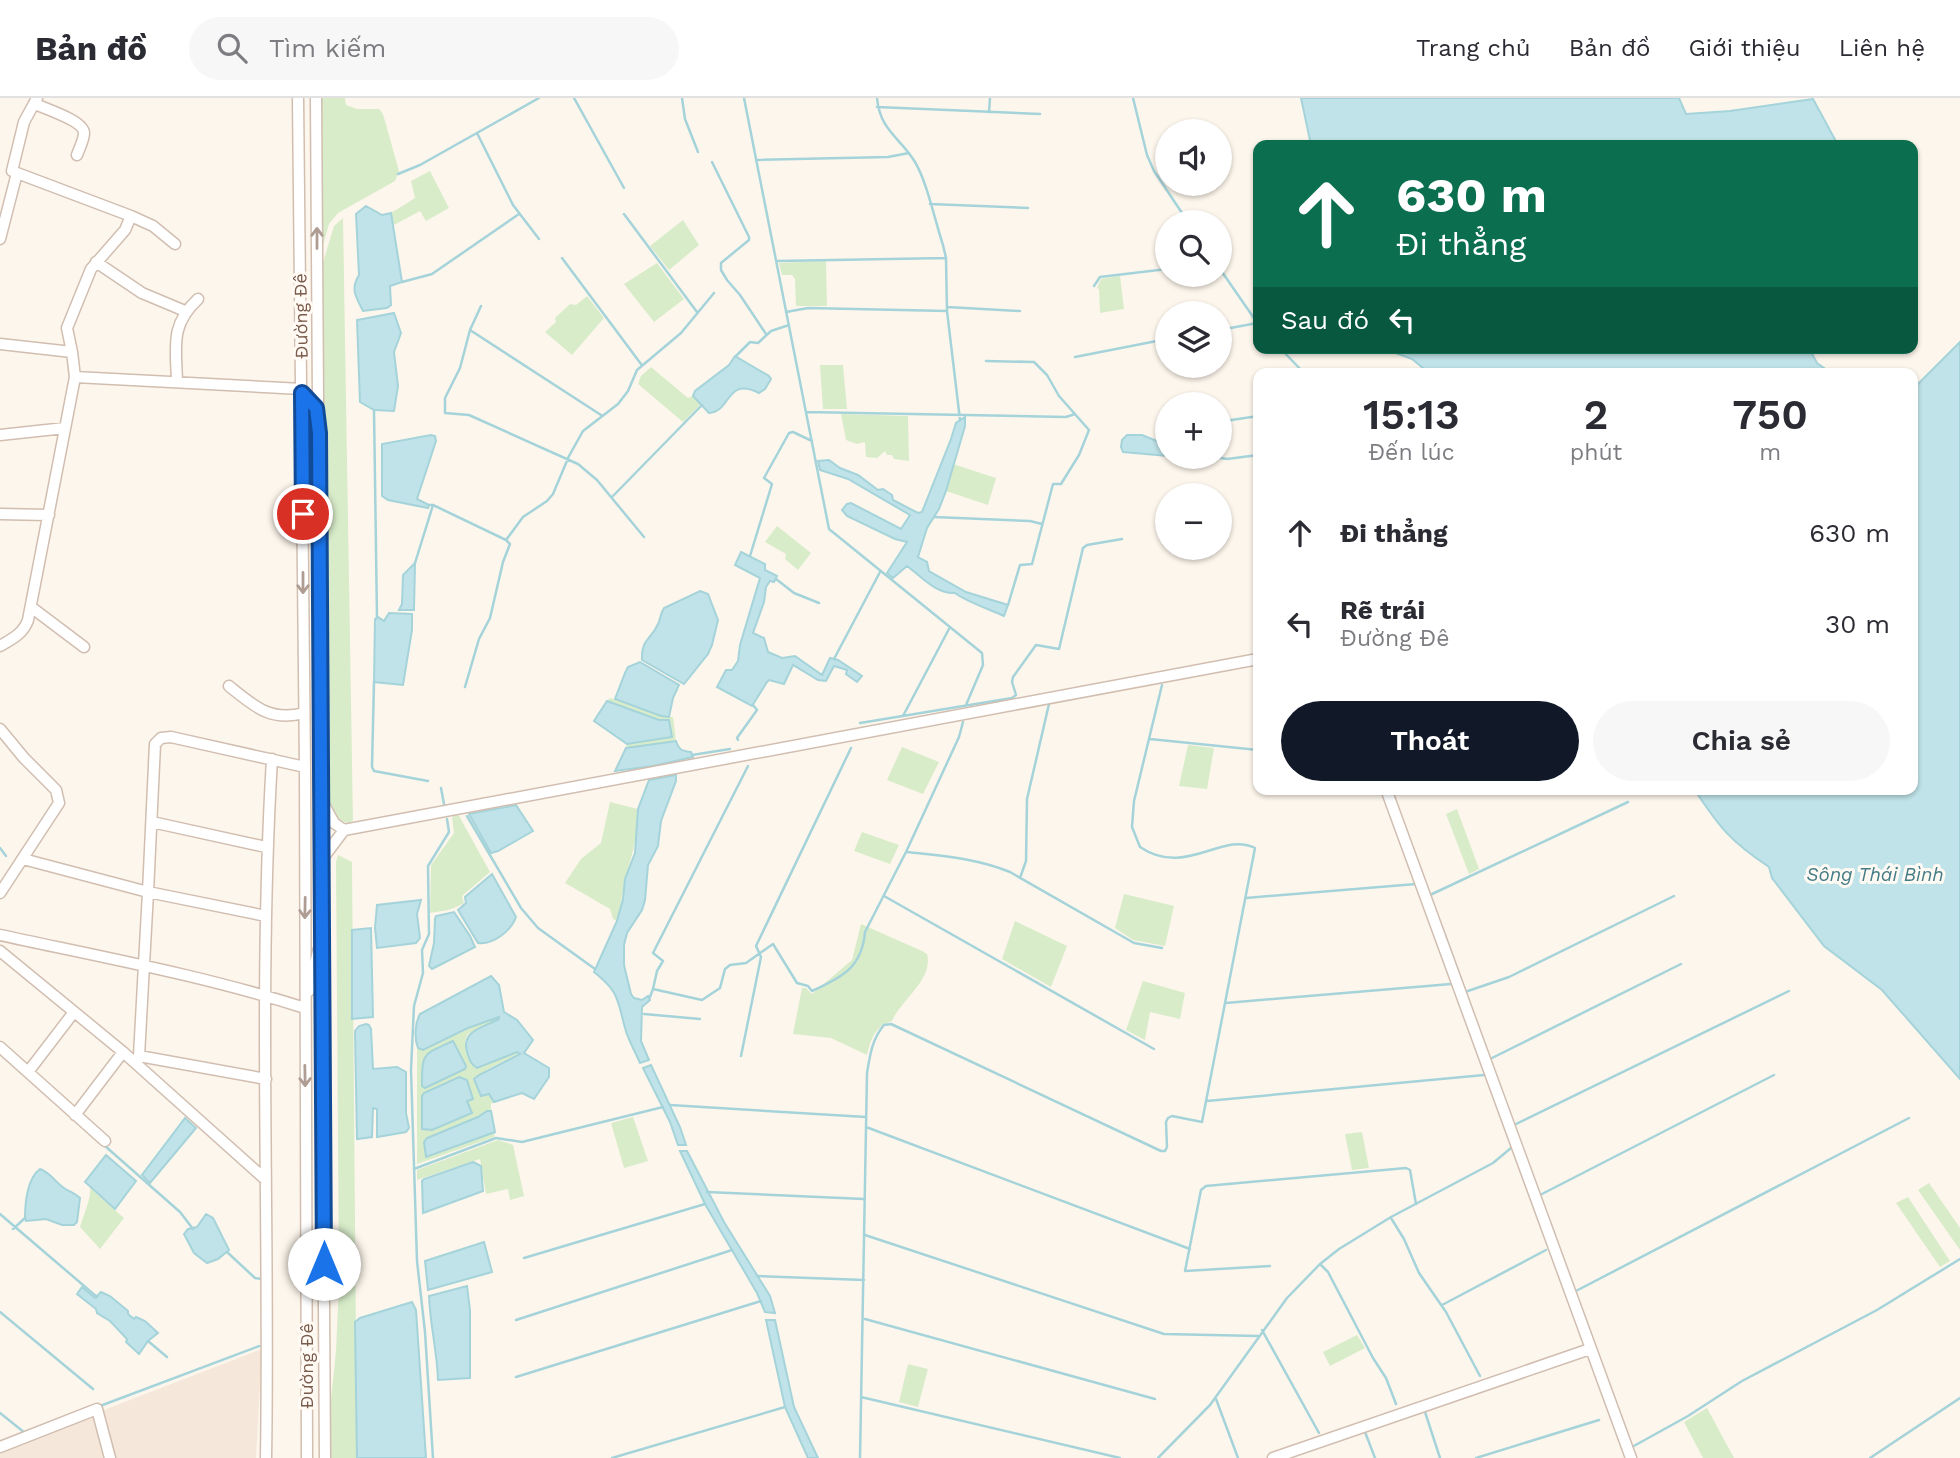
<!DOCTYPE html>
<html lang="vi">
<head>
<meta charset="utf-8">
<style>
	:root { --surface:#fff; --page:#f7f7f7; --text:#2b2b33; --muted:#7c7c81; --line:#e1e1e2; --accent:#111827 }
	body { margin:0; font-family:"Work Sans",sans-serif; background:var(--page); color:var(--text); height:100vh; display:flex; flex-direction:column; font-size:26px; white-space:nowrap }
	* { box-sizing:border-box; margin:0 }
	p { font-size:23px; color:var(--muted) }
	.icon { flex:none; width:38px; height:38px; fill:none; stroke:currentColor; stroke-width:2; stroke-linecap:round; stroke-linejoin:round }
	.map { position:relative; flex:1; overflow:hidden }
	.details { position:absolute; left:1253px; top:270px; width:665px; height:427px; display:flex; flex-direction:column; background:var(--surface); border-radius:14px; box-shadow:0 2px 5px #0004 }
	.details>* { flex:none }
	.guide { position:absolute; left:1253px; top:42px; width:665px; height:214px; border-radius:14px; box-shadow:0 2px 5px #0004; background:#0b6e4f; color:#fff; overflow:hidden }
	.tools { position:absolute; left:1155px; top:21px; display:grid; gap:14px }
	.tools a { display:grid; place-items:center; width:77px; height:77px; border-radius:50%; background:var(--surface); box-shadow:0 2px 5px #0004; font-size:35px }
	.pin { position:absolute; display:grid; place-items:center; width:60px; height:60px; color:#fff; margin:-30px; border:4px solid #fff; border-radius:50%; box-shadow:0 2px 7px #0007 }
	.me { position:absolute; width:77px; margin:-38px; rotate:0deg; stroke-linejoin:round; filter:drop-shadow(0 0 5px #0008) }
	.turn { display:flex; align-items:center; gap:24px; height:147px; padding:0 28px; font-size:32px }
	.turn .icon { width:91px; height:91px; stroke-width:2.5 }
	.turn b { display:block; font-size:49px; line-height:60px }
	.then { display:flex; align-items:center; height:66px; padding:0 28px; background:#0003; gap:14px; font-size:26px }
	.eta { display:flex; justify-content:space-evenly; align-items:center; height:119px; text-align:center }
	.eta b { font-size:42px; font-weight:600; line-height:49px }
	.cta { display:flex; gap:14px; margin-top:auto; padding:14px 28px }
	.cta a { flex:1; height:80px; border-radius:42px; background:var(--accent); color:#fff; font-size:28px; font-weight:600; line-height:80px; text-align:center }
	.cta a+a { background:var(--page); color:var(--text) }
	ul { padding:0; list-style:none }
	li { display:flex; align-items:center; gap:21px; height:91px; padding:0 28px }
	li div { flex:1 }
	li b { display:block; font-size:26px }
	li em { font-style:normal }
	header { display:flex; align-items:center; gap:42px; box-sizing:border-box; height:98px; padding:0 35px; background:var(--surface); border-bottom:2px solid var(--line) }
	header strong { font-size:33px }
	nav { display:flex; gap:38px; margin-inline-start:auto; font-size:24px }
	.search { width:490px; height:63px; background:var(--page); display:flex; align-items:center; gap:18px; box-sizing:border-box; padding:0 24px; border-radius:38px; color:var(--muted); font-size:26px }
	.map>svg:first-child { display:block }
	.residential { fill:#f5e8da }
	.green { fill:#d8ecc9; fill-rule:evenodd }
	.water { fill:#bfe3e8; stroke:#a5d3da; stroke-width:2 }
	.lines { fill:none; stroke-linecap:round; stroke-linejoin:round }
	.stream { stroke:#a5d3da; stroke-width:2.5 }
	.minor-casing { stroke:#d1beb0; stroke-width:13 }
	.minor { stroke:#fff; stroke-width:10 }
	.oneway { stroke:#af9d94 }
	.route-casing { stroke:#114b97; stroke-width:18 }
	.route { stroke:#1a73e8; stroke-width:12 }
	.labels { text-anchor:middle; stroke-width:6; stroke-linejoin:round; paint-order:stroke }
	.street-label { font-size:18px; fill:#7a5c4d; stroke:#fffaf3 }
	.water-label { font-size:19px; font-style:italic; fill:#437c86; stroke:#fffaf3 }
</style>
</head>
<body>
<header>
<strong>Bản đồ</strong>
<div class="search"><svg class="icon" aria-label="search" viewBox="0 0 24 24"><circle cx="10" cy="10" r="6"/><path d="M15 15l6 6"/></svg>Tìm kiếm</div>
<nav><a>Trang chủ</a><a>Bản đồ</a><a>Giới thiệu</a><a>Liên hệ</a></nav>
</header>
<div class="map">
<svg width="1960" height="1360" viewBox="0 0 1960 1360">
	<rect width="100%" height="100%" fill="#fdf6ec"/>
	<path class="residential" d="M262,1251L256,1360H0V1352Z"/>
	<path class="green" d="M319,0H345L346,7L357,11H379L383,16L399,73L395,83L338,115L329,126L321,154Z
		M430,73L449,110L426,123L420,113L392,128L391,115L415,100L411,83Z
		M343,120L353,723L348,725C332,720 328,708 324,693L321,171L334,128Z
		M683,122L699,147L669,172L650,148Z
		M826,163L827,208H796L795,181L792,177H782L779,165Z
		M657,165L684,201L654,224L624,186Z
		M1120,178L1124,211L1100,215L1099,191L1097,190L1101,181Z
		M587,198L604,220L572,257L545,234L556,224L555,220L570,206L576,207Z
		M820,267H843L847,311H823Z
		M651,269L688,300L693,298L701,306L683,324L638,286L641,278Z
		M841,316L908,318L909,363L894,361L892,357H887L885,353L877,360L866,359L865,344L857,346L846,342Z
		M953,366L996,380L988,407L946,393Z
		M777,428L811,455L798,472L785,461L786,456L765,444Z
		M610,600L661,618L673,619L676,643L626,650L627,646L672,639L669,622H659L607,603Z
		M1188,647L1214,650L1207,691L1179,688Z
		M902,649L939,664L923,696L887,682Z
		M610,704L638,711C637,738 634,752 626,778C622,793 621,808 617,823L613,821L610,811L565,785L581,761L601,745Z
		M1457,711L1479,771L1469,776L1446,716Z
		M458,716L490,774L462,798L464,805C453,812 443,813 430,815L431,767L454,735L452,719Z
		M862,734L899,747L890,766L854,753Z
		M338,757L352,764L357,1360H331L330,1311L336,1253L339,1185L336,764Z
		M1124,796L1174,808L1165,848L1133,842L1115,830Z
		M1015,823L1067,848L1051,889L1002,861Z
		M861,826L922,853L927,856C934,881 901,902 892,923C874,929 871,941 867,957L831,940L793,936L802,890H806L812,896L852,862Z
		M1143,883L1185,895L1180,921L1150,914L1145,942L1126,932Z
		M494,919H500V921L468,936L465,942L471,966L477,970L518,954L520,955L488,971L474,981L481,998L489,996L494,1004L491,1006V1013H487L479,1019L427,1040L426,1058L488,1036L495,1034L494,1039L417,1066V946L418,950L424,952ZM467,982L473,1000L467,1003L471,1015L424,995Z
		M633,1019L648,1063L624,1070L611,1025Z
		M1362,1034L1369,1070L1352,1072L1345,1036Z
		M498,1042L513,1047L524,1098L510,1102L508,1091L486,1096L480,1061L417,1082V1072Z
		M1929,1085L1960,1130V1152L1918,1092Z
		M90,1090L124,1120L100,1151L80,1129C83,1118 92,1098 90,1090Z
		M1908,1099L1950,1163L1940,1169L1896,1105Z
		M1357,1237L1365,1250L1330,1268L1323,1254Z
		M908,1266L928,1271L918,1309L899,1304Z
		M1707,1310L1734,1360H1703L1684,1324Z"/>
	<path class="water" d="M1301,0H1679L1686,16L1730,13L1813,1L1838,47H1311Z
		M366,108L382,117L391,115L402,184L390,188L391,207L387,210L363,213C356,199 350,191 359,177L356,116Z
		M394,215L401,235L394,254L398,288L394,313L374,312L360,304L357,222Z
		M1960,244V981L1882,892L1824,848L1772,780L1769,769C1730,743 1720,730 1694,691H1913V291Z
		M1382,250H1809L1817,265L1831,275H1429L1412,261Z
		M735,258L769,278L771,281L765,291L759,295C726,278 731,314 709,315L693,298L695,293L729,267Z
		M965,319V328L946,393L939,411L927,430L918,459L927,464L929,473L966,494L1008,507L1004,518C991,512 965,503 955,495C936,496 922,479 907,468L893,480L887,475L907,444L895,441L847,418L842,412L847,406L851,405L901,431L910,417L848,381L820,372L818,363L829,362L840,370L858,377L878,392L883,391L892,397L893,402L918,415L922,414L951,341L956,325Z
		M431,337L435,338L436,343L417,401L429,407L428,410L388,402L382,398V346Z
		M1127,337H1142L1167,347V358L1123,354L1121,349L1122,342Z
		M741,454L765,466V472L777,478L774,484L770,483L766,489L764,504L753,535L764,540L768,554L782,560L795,558L822,577L830,560L838,562L862,578L857,584L846,576L847,572L834,568L826,583L818,582L793,567L784,586L769,582L767,584L752,608L717,589L726,572H732L738,563L740,547L760,480L735,467Z
		M415,465L414,512H399L402,506L403,477Z
		M700,493L708,496L718,522L712,547L708,556L684,586L642,562C641,541 651,542 658,526C661,520 660,516 664,510Z
		M389,515L412,516V532L403,587L374,584L375,521L378,519L384,523Z
		M640,564L679,587L673,600L669,619L661,618L615,601L625,575L628,569Z
		M607,603L659,622H669L672,639L627,646L594,623Z
		M676,643C679,652 682,653 691,654L693,659L653,668L615,673L626,650Z
		M676,677V683L661,723L658,748L648,767L645,802L642,812L627,835L624,847V867L631,896L634,900L642,902L648,898L650,902L642,909L641,943L649,962L640,965C635,953 628,942 625,930C617,900 619,894 594,874L617,823L623,801L625,781L635,755L638,711L649,682Z
		M516,707L533,733L498,753L491,755L469,716Z
		M492,776L516,819C511,833 493,847 478,845L458,812L466,805L465,799Z
		M421,802L417,816L420,840L416,845L377,850L375,830L377,807Z
		M454,814L470,838L475,849L432,871L429,868L434,845L435,821L436,818Z
		M371,830L373,919L352,921V832Z
		M491,878L499,887L504,914L517,922L533,942L524,955L549,970V979L534,1001L522,995L494,1004L489,996L481,998L474,981L479,977L520,956L517,954L477,970C471,966 470,963 468,957C459,933 482,930 499,921V919L468,930L423,952L418,950C414,940 415,925 420,916Z
		M366,926L369,927L371,931L373,971L397,969L406,974V1015L409,1030L406,1034L377,1039V1011L373,1010L372,1039L357,1041L355,933L359,928Z
		M453,943L466,968L465,971L425,990L422,988C422,953 423,957 453,943Z
		M651,967L680,1029L686,1047H678L670,1024L643,970Z
		M459,979L467,982L473,1001L467,1003L472,1015L432,1032L422,1031V998L424,995Z
		M487,1013H491L495,1034L426,1059L424,1044L427,1040L478,1019Z
		M185,1020L196,1030L150,1085L142,1077Z
		M680,1053H687L724,1124L770,1198L775,1215L765,1214L757,1195L705,1106Z
		M106,1057L136,1083L115,1111L85,1084Z
		M473,1064L481,1068L483,1093L423,1115L422,1083L424,1081Z
		M40,1071C51,1075 55,1084 64,1090C70,1094 75,1095 80,1100L77,1124L74,1127H62L46,1121L26,1123L25,1120C25,1106 27,1080 40,1071Z
		M206,1116L213,1120L229,1152L218,1161L207,1165L194,1155L184,1136L188,1131L197,1129Z
		M484,1144L492,1174L428,1192L425,1163Z
		M467,1188L470,1212V1280L438,1282C437,1252 430,1227 429,1198Z
		M82,1189L95,1200L101,1194L110,1198L128,1213V1216L134,1221L136,1219L145,1223L158,1235L148,1243L139,1256L126,1244L127,1241L110,1223L97,1215L96,1211L77,1196Z
		M412,1204L416,1212L426,1360H357L355,1224L360,1220Z
		M766,1222H775L794,1309L818,1360H808L785,1309Z"/>
	<g class="lines">
		<path class="stream" d="M574,0L624,90
			M682,0L685,21L698,54
			M744,0L829,431L982,555L983,567L966,607
			M877,0C880,33 900,39 915,64C927,84 935,123 943,147L946,160L947,213L960,322
			M1133,0L1147,57L1154,73L1188,124
			M877,9L1040,16
			M989,14L990,0
			M477,35L513,107L539,141
			M756,62L888,59L909,55
			M712,64L749,139V142L721,165V172L727,182L740,197L766,236
			M398,76L420,67L539,0
			M930,106L1028,110
			M624,116L697,214
			M562,160L641,266
			M778,163L946,160
			M1220,171L1258,226
			M402,184L432,176L519,116
			M1094,188L1100,179L1167,171
			M481,208L470,232L460,270L445,300V315L469,317L578,366L597,382L644,439
			M947,209L1020,213
			M786,214L808,210L947,213
			M470,232L601,317
			M1220,232L1257,225
			M1280,250L1304,275
			M736,258L750,244L758,245L771,233L789,227
			M1075,259L1167,241
			M986,263L1034,264L1047,277L1059,298L1089,332L1079,357L1061,386H1053L1032,466L1020,467L1008,507
			M374,312L377,520
			M806,314L1066,319L1075,316
			M1225,323L1258,318
			M1215,359L1227,361L1258,357
			M612,399L702,307
			M429,407H433L506,442L523,419L547,403L553,396L569,358L583,333L618,306L628,293L637,272L681,235L714,195
			M934,419L1030,423L1042,426
			M750,458L772,386L764,380L789,335L793,334L812,343
			M415,465L433,407
			M776,481L794,495L819,505
			M834,561L880,474
			M374,584L372,669L374,673L428,683
			M465,589L479,541L490,520L503,464L510,446L506,442
			M903,618L950,529
			M860,625L1012,600L1016,597L1012,584L1013,579L1036,547L1059,551L1083,450L1087,447L1122,441
			M1150,641L1258,652
			M738,642L737,640L757,612L753,607
			M692,657L730,651
			M748,668L653,855L663,863L657,873L653,891L702,902L720,890L725,871L730,867L746,865L773,846L797,885L808,888L812,893C843,879 862,869 865,834L906,754L959,639L963,624
			M441,690L444,706
			M1273,694L1309,691
			M467,718L521,810L538,830L595,871
			M0,750L6,758
			M907,754C942,758 976,760 1010,774L1134,845L1162,850
			M1020,780L1026,763L1027,701L1049,606
			M1430,797L1628,704
			M884,798L1154,951
			M1246,800L1416,786
			M1443,832L1467,898
			M1465,894L1509,879L1674,798
			M650,899L653,891
			M1226,905L1451,886
			M644,916L700,921
			M741,958L761,859L756,848L851,650
			M1490,961L1681,866
			M149,984L181,1012
			M1207,1003L1484,977
			M670,1007L866,1019
			M1514,1027L1789,893
			M866,1029L1190,1151
			M105,1048L180,1114L193,1131
			M414,1071L496,1040L522,1044L663,1009
			M707,1094L864,1101
			M1540,1097L1774,977
			M1546,1115L1554,1135
			M0,1116L97,1199
			M1391,1120L1404,1141L1419,1175L1446,1214L1480,1278
			M13,1131L25,1120
			M865,1137L1164,1236L1258,1238
			M227,1154L255,1180L262,1181
			M524,1160L705,1106
			M1320,1166L1328,1174L1373,1260L1386,1280L1396,1306
			M1270,1168L1185,1173L1201,1092L1206,1088L1406,1070L1410,1072L1416,1106
			M757,1178L864,1182
			M1574,1194L1909,1020
			M1442,1207L1546,1152
			M0,1214L93,1291
			M865,1221L1155,1301
			M516,1222L732,1152
			M1262,1232L1319,1335
			M148,1243L167,1259
			M516,1279L761,1203
			M861,1299L1120,1360
			M1216,1301L1238,1360
			M100,1308L262,1247V1245
			M1425,1314L1440,1360
			M0,1315L25,1335
			M1365,1334L1375,1360
			M1632,1349L1688,1318L1742,1283L1877,1212L1960,1161
			M433,1360L425,1234L417,1163L411,972L414,908L423,875L422,852L429,836L428,768L449,734L447,721
			M612,1360L785,1309
			M860,1360L867,975C870,957 872,941 884,927L891,926L1161,1053H1165L1167,1049L1166,1024L1168,1020L1172,1018L1202,1024L1255,750C1222,733 1186,780 1140,749L1132,729L1134,703L1162,587
			M1158,1360L1210,1307L1287,1200L1320,1166L1339,1151L1391,1119L1493,1065L1511,1050
			M1476,1360L1599,1322
			M1870,1360L1960,1300"/>
		<defs>
			<path id="minor" d="M298,0L305,669L307,1360
				M316,0L325,1360
				M35,6C46,11 84,23 84,35C84,42 79,51 77,57
				M12,73L24,24L37,0
				M131,118L153,128L175,146
				M0,141L17,75L131,118L125,132L91,171L67,230L72,254
				M96,164L142,195L185,213
				M0,246L72,254L75,279
				M177,284C176,248 170,227 198,201
				M0,337L65,330
				M0,416L49,417
				M31,509L84,549
				M0,548C12,541 23,536 28,522L75,279L302,291
				M229,588C254,608 270,624 304,615
				M0,631L24,660L56,692L59,705L0,795
				M1386,691L1631,1360
				M323,705L334,725L344,732
				M152,724L266,749
				M23,761L148,794L139,958L266,981
				M320,764L344,732L1258,561
				M266,818L148,794L155,646L161,640L171,639L305,669
				M0,837C102,859 205,878 305,910
				M0,853L123,954L266,1082
				M309,893L318,853
				M0,949L105,1043
				M28,974L74,914
				M75,1017L123,954
				M0,1349L97,1311L110,1360
				M266,1360C270,1127 258,894 272,661
				M1273,1360L1590,1251"/>
		</defs>
		<use href="#minor" class="minor-casing"/>
		<use href="#minor" class="minor"/>
	</g>
	<defs><path id="oneway-shaft" d="M-6 0H5M1.5-3L5.5 0L1.5 3" fill="none" stroke-width="1.6" stroke-linecap="round" stroke-linejoin="round" transform="scale(1.75)"/></defs>
	<g class="oneway">
		<use href="#oneway-shaft" transform="translate(317 140) rotate(-90)"/>
		<use href="#oneway-shaft" transform="translate(303 485) rotate(90)"/>
		<use href="#oneway-shaft" transform="translate(305 810) rotate(91)"/>
		<use href="#oneway-shaft" transform="translate(305 978) rotate(89)"/>
	</g>
	<g class="lines">
		<defs>
			<path id="route" d="M303,416L302,295L316,310L319,335L324,1166"/>
		</defs>
		<use href="#route" class="route-casing"/>
		<use href="#route" class="route"/>
	</g>
	<g class="labels">
		<g class="street-label">
			<text transform="translate(301 218) rotate(-91)" y="6">Đường Đê</text>
			<text transform="translate(307 1268) rotate(-90)" y="6">Đường Đê</text>
		</g>
		<g class="water-label">
			<text x="1875" y="783">Sông Thái Bình</text>
		</g>
	</g>
</svg>
<div class="tools">
<a><svg class="icon" aria-label="sound" viewBox="0 0 24 24"><path d="M4 9h4l5-4v14l-5-4H4zM17 9q2 3 0 6"/></svg></a>
<a><svg class="icon" aria-label="search" viewBox="0 0 24 24"><circle cx="10" cy="10" r="6"/><path d="M15 15l6 6"/></svg></a>
<a><svg class="icon" aria-label="layers" viewBox="0 0 24 24"><path d="M12 4l9 5-9 5-9-5zM3 14l9 5 9-5"/></svg></a>
<a>+</a>
<a>−</a>
</div>
<div class="pin" style="left:303px;top:416px;background:#d93025"><svg class="icon" aria-label="arrive" viewBox="0 0 24 24"><path d="M6 21V4h12l-3 4 3 4H6"/></svg></div>
<svg class="me" style="left:324px;top:1166px" viewBox="-20 -20 40 40"><circle r="19" fill="#fff"/><path d="M0-13L10 11 0 6-10 11z" fill="#1a73e8"/></svg>
<div class="guide">
<div class="turn"><svg class="icon" aria-label="ahead" viewBox="0 0 24 24"><path d="M12 20V5M6 11l6-6 6 6"/></svg><div><b>630 m</b>Đi thẳng</div></div>
<div class="then">Sau đó<svg class="icon" aria-label="left" viewBox="0 0 24 24"><path d="M17 20v-9H6M10 6l-5 5 5 5"/></svg></div>
</div>
<section class="details">
<div class="eta">
<div><b>15:13</b><p>Đến lúc</p></div>
<div><b>2</b><p>phút</p></div>
<div><b>750</b><p>m</p></div>
</div>
<ul>
<li><svg class="icon" aria-label="ahead" viewBox="0 0 24 24"><path d="M12 20V5M6 11l6-6 6 6"/></svg><div><b>Đi thẳng</b></div><em>630 m</em></li>
<li><svg class="icon" aria-label="left" viewBox="0 0 24 24"><path d="M17 20v-9H6M10 6l-5 5 5 5"/></svg><div><b>Rẽ trái</b><p>Đường Đê</p></div><em>30 m</em></li>
</ul>
<div class="cta"><a>Thoát</a><a>Chia sẻ</a></div>
</section>
</div>
</body>
</html>
